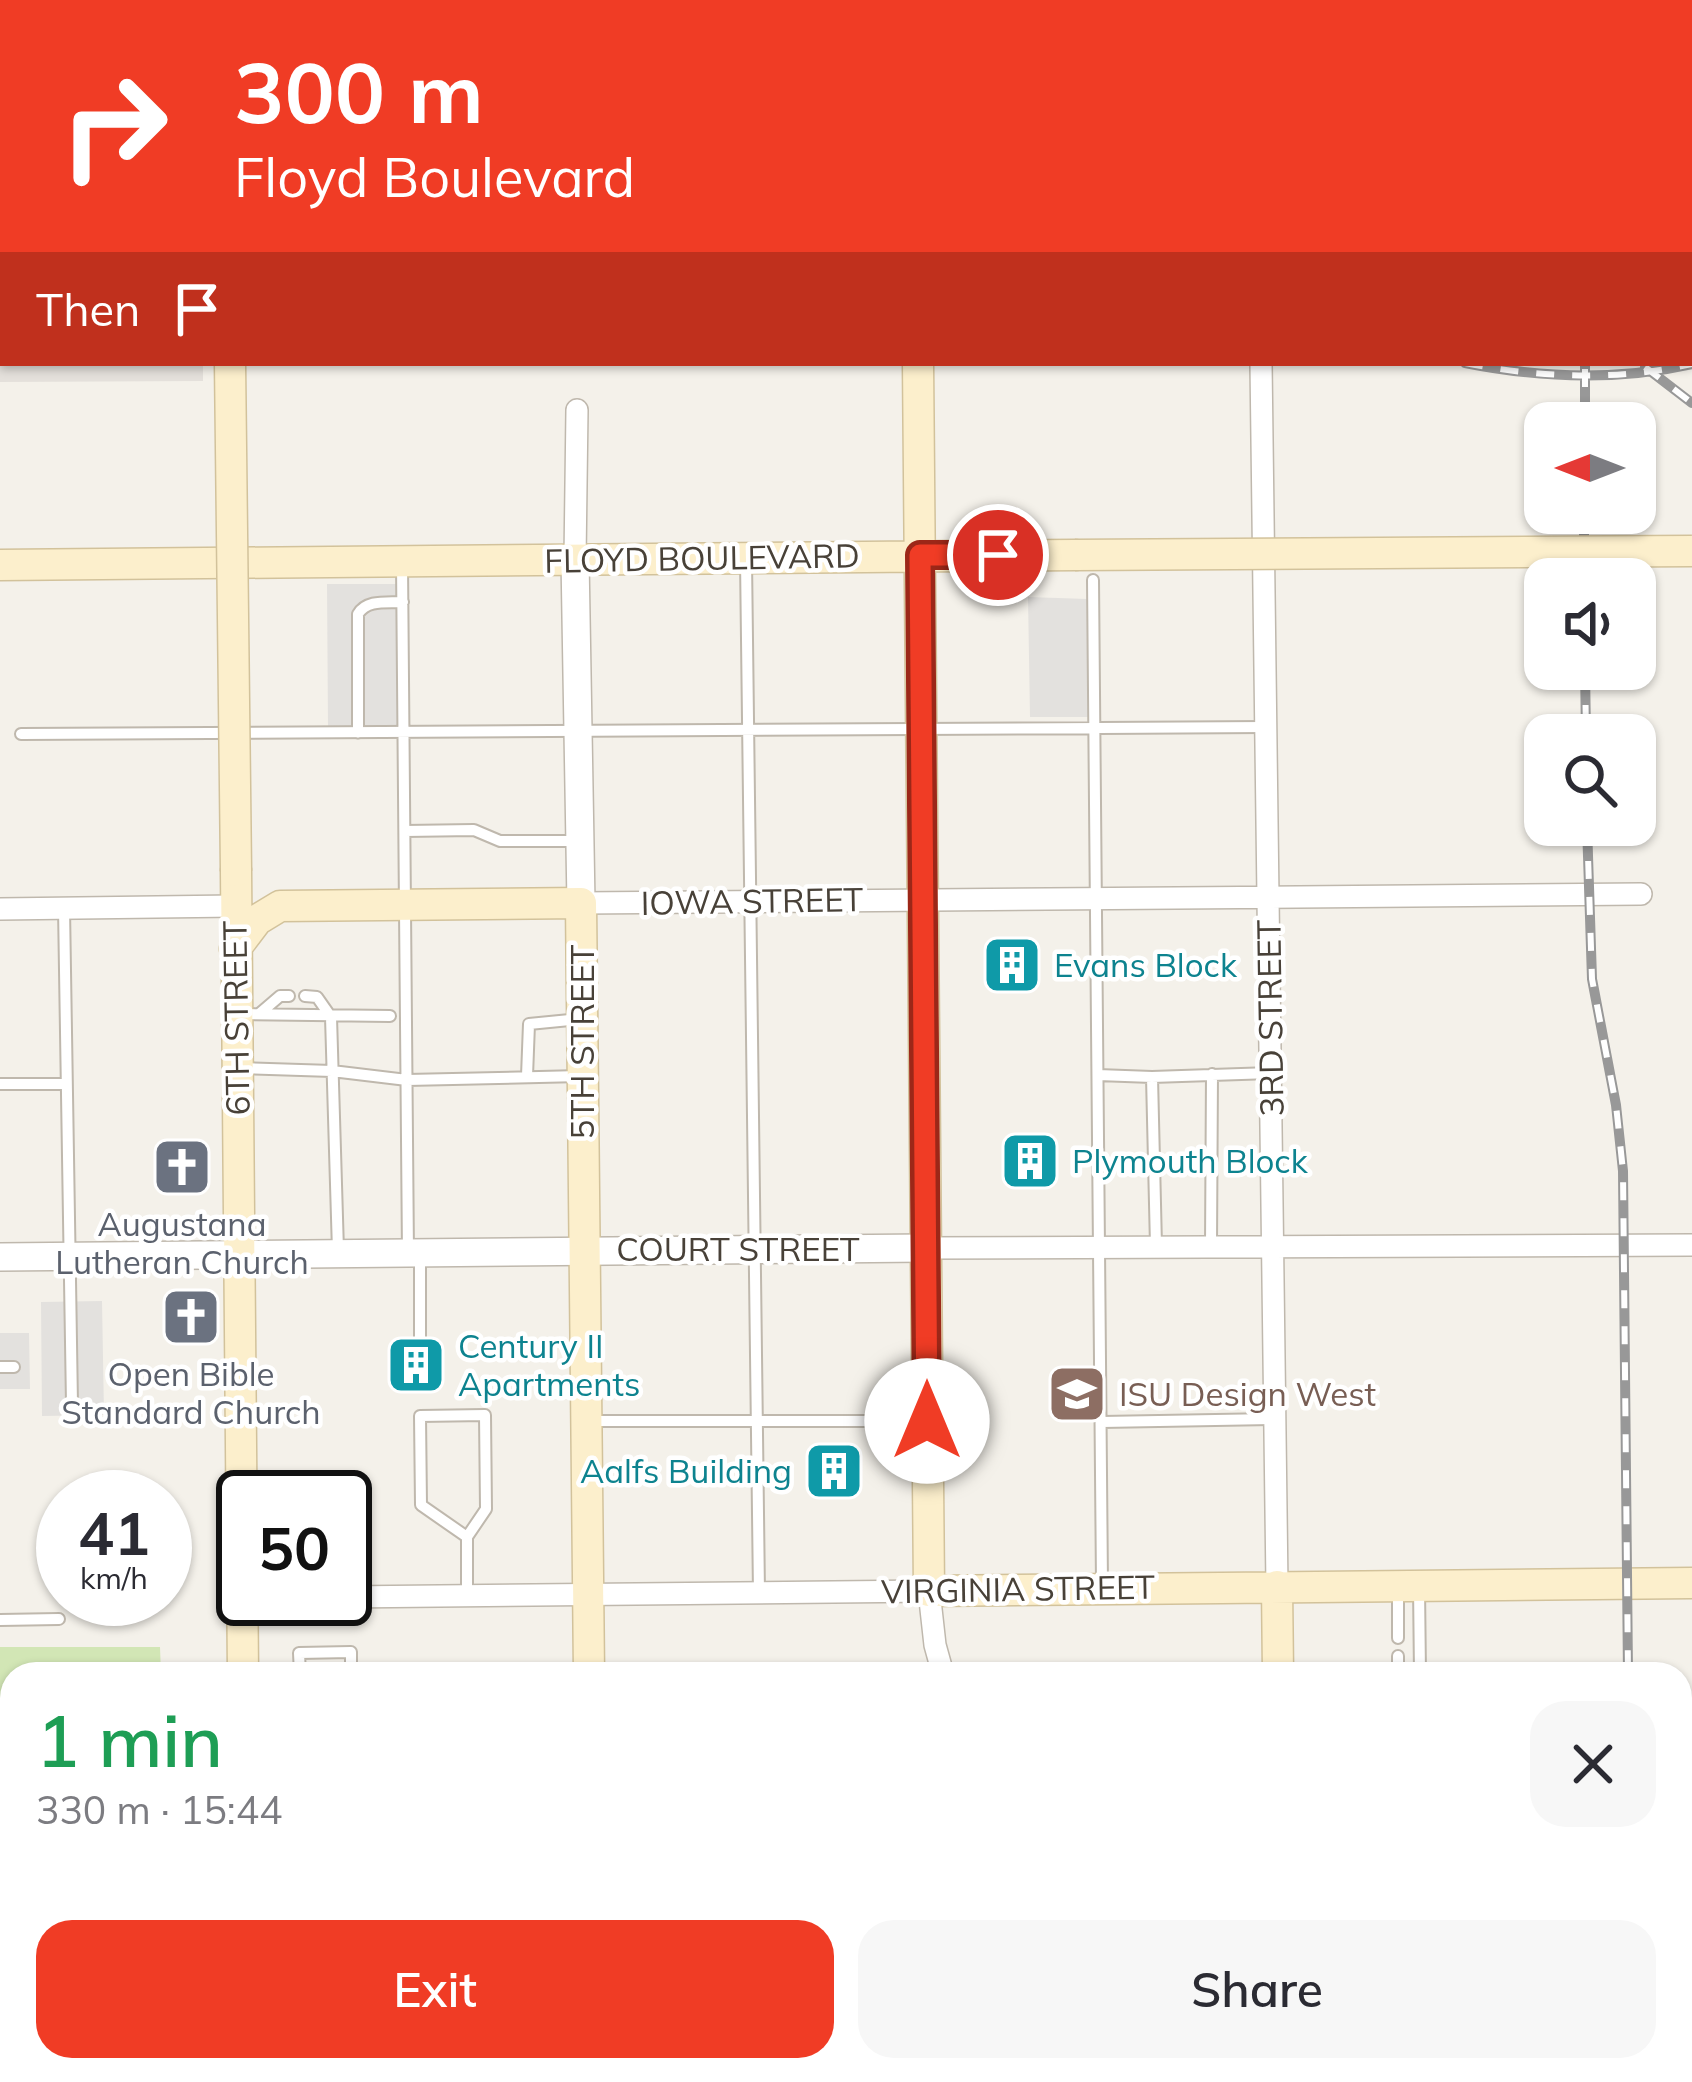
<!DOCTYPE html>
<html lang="en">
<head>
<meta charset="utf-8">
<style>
	:root { --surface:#fff; --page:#f7f7f7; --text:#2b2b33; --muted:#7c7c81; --accent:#f03c25 }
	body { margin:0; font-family:Mulish,sans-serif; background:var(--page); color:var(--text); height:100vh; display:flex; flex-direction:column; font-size:45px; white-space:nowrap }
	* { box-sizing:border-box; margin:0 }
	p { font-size:39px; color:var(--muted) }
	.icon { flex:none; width:66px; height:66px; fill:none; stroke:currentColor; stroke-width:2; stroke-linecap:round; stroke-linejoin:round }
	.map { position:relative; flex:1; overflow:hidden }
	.panel { position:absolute; left:0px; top:1662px; width:1692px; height:420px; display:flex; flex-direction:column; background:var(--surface); border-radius:36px 36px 0 0; box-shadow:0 3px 9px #0004 }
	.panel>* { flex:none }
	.banner { position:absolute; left:0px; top:0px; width:1692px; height:366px; box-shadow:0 3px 9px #0004; background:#f03c25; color:#fff; overflow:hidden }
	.needle { width:78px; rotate:270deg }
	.tools { position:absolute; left:1524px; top:402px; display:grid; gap:24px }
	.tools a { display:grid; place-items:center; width:132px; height:132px; border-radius:24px; background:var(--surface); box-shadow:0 3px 9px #0004; font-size:60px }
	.speed { position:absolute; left:36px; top:1470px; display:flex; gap:24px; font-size:60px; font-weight:700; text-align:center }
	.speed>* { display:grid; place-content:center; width:156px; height:156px; border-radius:50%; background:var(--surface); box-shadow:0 3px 9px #0004; line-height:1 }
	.speed small { font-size:30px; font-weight:400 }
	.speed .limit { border:6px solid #111; border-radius:18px; background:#fff; color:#111 }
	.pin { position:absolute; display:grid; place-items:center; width:102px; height:102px; color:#fff; margin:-51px; border:6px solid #fff; border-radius:50%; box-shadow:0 3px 12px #0007 }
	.me { position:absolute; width:132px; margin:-66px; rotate:0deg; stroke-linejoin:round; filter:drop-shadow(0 0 9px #0008) }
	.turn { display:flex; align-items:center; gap:42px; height:252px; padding:0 36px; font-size:54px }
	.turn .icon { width:156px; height:156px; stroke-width:2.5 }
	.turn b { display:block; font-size:84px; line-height:102px }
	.then { display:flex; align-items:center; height:114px; padding:0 36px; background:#0003; gap:24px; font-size:45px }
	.round { display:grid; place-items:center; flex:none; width:126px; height:126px; border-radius:36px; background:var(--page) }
	.head { display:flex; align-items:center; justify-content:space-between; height:204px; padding:0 36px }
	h1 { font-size:72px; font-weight:600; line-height:90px; color:#1e9e55 }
	.button { display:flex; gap:24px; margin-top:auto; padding:24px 36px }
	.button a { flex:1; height:138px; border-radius:36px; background:var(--accent); color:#fff; font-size:48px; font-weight:600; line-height:138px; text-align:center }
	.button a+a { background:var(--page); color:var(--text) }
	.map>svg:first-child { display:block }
	.industrial { fill:#e4e0db }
	.medical { fill:#f4e0de }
	.green { fill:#d2e6b5 }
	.parking { fill:#e3e1de }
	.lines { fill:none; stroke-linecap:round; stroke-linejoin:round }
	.river { stroke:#a9d4ed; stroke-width:33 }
	.service-casing { stroke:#bfb8ad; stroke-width:14 }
	.minor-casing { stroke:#bfb8ad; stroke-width:24 }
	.tertiary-casing { stroke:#bfb8ad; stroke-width:30 }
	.secondary-casing { stroke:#d2c29b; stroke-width:33 }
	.service { stroke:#fff; stroke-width:10 }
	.minor { stroke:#fff; stroke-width:21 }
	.tertiary { stroke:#fff; stroke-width:27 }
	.secondary { stroke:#fcefcc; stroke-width:30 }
	.rail-casing { stroke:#989898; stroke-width:10 }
	.rail { stroke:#fff; stroke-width:6; stroke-dasharray:18; stroke-linecap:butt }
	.secondary-bridge-casing { stroke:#d2c29b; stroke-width:33; stroke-linecap:butt }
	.secondary-bridge { stroke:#fcefcc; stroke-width:30 }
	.route-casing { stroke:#9c2718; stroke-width:30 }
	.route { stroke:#f03c25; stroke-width:21 }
	.labels { text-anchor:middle; stroke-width:9; stroke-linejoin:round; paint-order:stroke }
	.street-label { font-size:33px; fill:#484138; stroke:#fff }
	.culture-label { font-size:33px; fill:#0d838f; stroke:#fff; text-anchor:start }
	.worship-label { font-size:33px; fill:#5b616d; stroke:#fff }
	.education-label { font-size:33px; fill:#785e54; stroke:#fff; text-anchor:start }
</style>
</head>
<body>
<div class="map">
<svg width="1692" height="2082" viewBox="0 0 1692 2082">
	<rect width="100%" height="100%" fill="#f4f1ea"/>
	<path class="industrial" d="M0,12H3V363H203V381L0,382Z"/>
	<path class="medical" d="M0,1961H12V2070H562V2082H0Z"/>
	<path class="green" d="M0,1647H160L161,1674H12V1764L0,1763Z"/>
	<path class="parking" d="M327,584H398L399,727H328Z
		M1028,597L1087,599L1089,717H1030Z
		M102,1301L104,1415L42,1416L41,1302Z
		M0,1333H29L30,1389H0Z
		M1054,2070L1243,2072V2082H1053Z"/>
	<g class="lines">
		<path class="river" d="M1508,0L1514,3
			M1689,88L1692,89"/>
		<defs>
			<path id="service" d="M746,560L759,1593
				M402,564L408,1254
				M1093,580L1102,1584
				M358,733V614C367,599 387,603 403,602
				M21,734L1266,727
				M405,831L474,830L500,841H577
				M64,908L72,1404
				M305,996L317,997L331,1017L338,1251
				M240,1014L390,1016
				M259,1014L280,996H289
				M240,1068L332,1071L407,1080L581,1076
				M1098,1075L1152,1077L1156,1246
				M527,1076L529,1024L580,1019
				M1152,1077L1271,1073
				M0,1084H65
				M1211,1245L1212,1074
				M420,1257V1354
				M0,1367H14
				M589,1421H924
				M1102,1422L1275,1419
				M467,1537L421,1505L420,1416L485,1415L486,1509L467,1537V1595
				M1419,1587L1420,1674
				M1398,1588V1638
				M0,1620L59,1619
				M1398,1656V1674
				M300,1674L299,1653L351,1652V1674
				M765,2070V2082
				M248,2080L286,2079"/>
			<path id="minor" d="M1037,0L1044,3
				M0,18H3
				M1261,363L1277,1586
				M575,559L577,410
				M581,903L1641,894
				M0,909L235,906
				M926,1248L1692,1245
				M345,1597L929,1591L935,1645L943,1674
				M0,1946L12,1945
				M1016,2082L1017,2070"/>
			<path id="tertiary" d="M575,559L581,903
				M0,1257L926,1248"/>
			<path id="secondary" d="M226,0V3
				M917,3V0
				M918,363L929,1591L1692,1583
				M0,565L1075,555
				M236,871L243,1674
				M235,949L257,920L280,906L581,903L589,1674
				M1277,1586L1278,1674
				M593,2070V2082
				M1282,2070V2082
				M245,2082V2070"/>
		</defs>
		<use href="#service" class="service-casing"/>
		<use href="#minor" class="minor-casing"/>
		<use href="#tertiary" class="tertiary-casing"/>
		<use href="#secondary" class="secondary-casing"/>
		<use href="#service" class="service"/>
		<use href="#minor" class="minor"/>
		<use href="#tertiary" class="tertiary"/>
		<use href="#secondary" class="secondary"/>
		<defs>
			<path id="rail" d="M1592,0V3
				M0,62H3
				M0,124H3
				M1689,213L1692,209
				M0,224H3
				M1465,363C1541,378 1617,381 1692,364
				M1645,367L1692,403
				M1585,423V363
				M1584,513V579
				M1585,669L1586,735
				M1587,825L1592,979L1616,1105L1623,1171L1628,1674
				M1633,2070V2082"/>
		</defs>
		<use href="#rail" class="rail-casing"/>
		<use href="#rail" class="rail"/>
		<defs>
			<path id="secondary-bridge" d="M230,363L236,871
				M1075,555L1692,551"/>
		</defs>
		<use href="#secondary-bridge" class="secondary-bridge-casing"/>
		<use href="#secondary-bridge" class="secondary-bridge"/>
	</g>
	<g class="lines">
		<defs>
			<path id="route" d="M927,1421L920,555H998"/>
		</defs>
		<use href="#route" class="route-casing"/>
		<use href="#route" class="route"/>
	</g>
	<defs>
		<symbol id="building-square" viewBox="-11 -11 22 22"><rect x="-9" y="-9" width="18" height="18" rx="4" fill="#0f9aa8" stroke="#fff"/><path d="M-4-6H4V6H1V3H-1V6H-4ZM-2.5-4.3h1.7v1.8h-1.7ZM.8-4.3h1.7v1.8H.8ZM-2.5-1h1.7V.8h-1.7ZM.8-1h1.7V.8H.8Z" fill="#fff"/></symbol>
		<symbol id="church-square" viewBox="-11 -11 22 22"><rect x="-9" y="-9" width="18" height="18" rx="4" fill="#6b7280" stroke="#fff"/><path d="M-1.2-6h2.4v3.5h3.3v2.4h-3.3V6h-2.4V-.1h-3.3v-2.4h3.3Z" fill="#fff"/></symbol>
		<symbol id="university-square" viewBox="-11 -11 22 22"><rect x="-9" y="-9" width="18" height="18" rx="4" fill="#8d6e63" stroke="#fff"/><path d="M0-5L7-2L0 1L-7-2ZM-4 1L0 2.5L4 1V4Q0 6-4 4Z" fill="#fff"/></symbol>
	</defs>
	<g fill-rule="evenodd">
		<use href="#building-square" x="979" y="932" width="66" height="66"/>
		<use href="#building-square" x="997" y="1128" width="66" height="66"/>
		<use href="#church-square" x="149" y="1134" width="66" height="66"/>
		<use href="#church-square" x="158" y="1284" width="66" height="66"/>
		<use href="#building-square" x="383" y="1332" width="66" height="66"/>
		<use href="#university-square" x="1044" y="1361" width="66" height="66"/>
		<use href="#building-square" x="801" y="1438" width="66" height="66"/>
	</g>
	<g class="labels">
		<g class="street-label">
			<text transform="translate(702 558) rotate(-1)" y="12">FLOYD BOULEVARD</text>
			<text transform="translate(752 901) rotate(-1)" y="12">IOWA STREET</text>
			<text transform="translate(236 1018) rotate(-91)" y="12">6TH STREET</text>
			<text transform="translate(1270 1018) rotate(-91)" y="12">3RD STREET</text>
			<text transform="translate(582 1042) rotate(-90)" y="12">5TH STREET</text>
			<text x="738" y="1261">COURT STREET</text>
			<text transform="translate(1018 1589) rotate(-1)" y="12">VIRGINIA STREET</text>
		</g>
		<g class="culture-label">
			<text x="1054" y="977">Evans Block</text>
			<text x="1072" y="1173">Plymouth Block</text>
			<text x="458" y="1358">Century II<tspan x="458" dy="38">Apartments</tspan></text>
			<text x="792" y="1483" text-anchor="end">Aalfs Building</text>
		</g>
		<g class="worship-label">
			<text x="182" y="1236">Augustana<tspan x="182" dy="38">Lutheran Church</tspan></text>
			<text x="191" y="1386">Open Bible<tspan x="191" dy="38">Standard Church</tspan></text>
		</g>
		<g class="education-label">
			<text x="1119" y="1406">ISU Design West</text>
		</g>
	</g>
</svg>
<div class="tools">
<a><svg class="needle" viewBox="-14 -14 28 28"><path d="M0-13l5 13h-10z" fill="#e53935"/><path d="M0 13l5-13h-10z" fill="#7c7c81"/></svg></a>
<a><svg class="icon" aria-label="sound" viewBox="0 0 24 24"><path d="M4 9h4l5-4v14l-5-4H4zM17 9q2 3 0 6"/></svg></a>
<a><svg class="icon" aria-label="search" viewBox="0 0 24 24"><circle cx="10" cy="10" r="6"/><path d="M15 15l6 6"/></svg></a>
</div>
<div class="speed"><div>41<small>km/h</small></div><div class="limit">50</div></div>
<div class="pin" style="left:998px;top:555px;background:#d93025"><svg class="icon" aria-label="arrive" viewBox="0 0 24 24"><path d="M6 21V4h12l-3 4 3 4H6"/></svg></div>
<svg class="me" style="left:927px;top:1421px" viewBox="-20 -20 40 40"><circle r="19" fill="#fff"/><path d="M0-13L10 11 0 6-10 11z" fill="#f03c25"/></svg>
<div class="banner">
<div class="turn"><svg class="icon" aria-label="right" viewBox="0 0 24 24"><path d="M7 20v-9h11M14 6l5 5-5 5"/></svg><div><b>300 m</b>Floyd Boulevard</div></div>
<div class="then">Then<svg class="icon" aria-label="arrive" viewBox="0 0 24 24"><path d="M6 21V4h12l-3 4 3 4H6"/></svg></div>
</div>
<section class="panel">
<div class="head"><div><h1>1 min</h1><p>330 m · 15:44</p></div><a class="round"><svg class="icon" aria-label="close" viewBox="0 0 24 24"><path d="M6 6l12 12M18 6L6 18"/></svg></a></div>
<div class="button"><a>Exit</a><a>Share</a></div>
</section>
</div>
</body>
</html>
